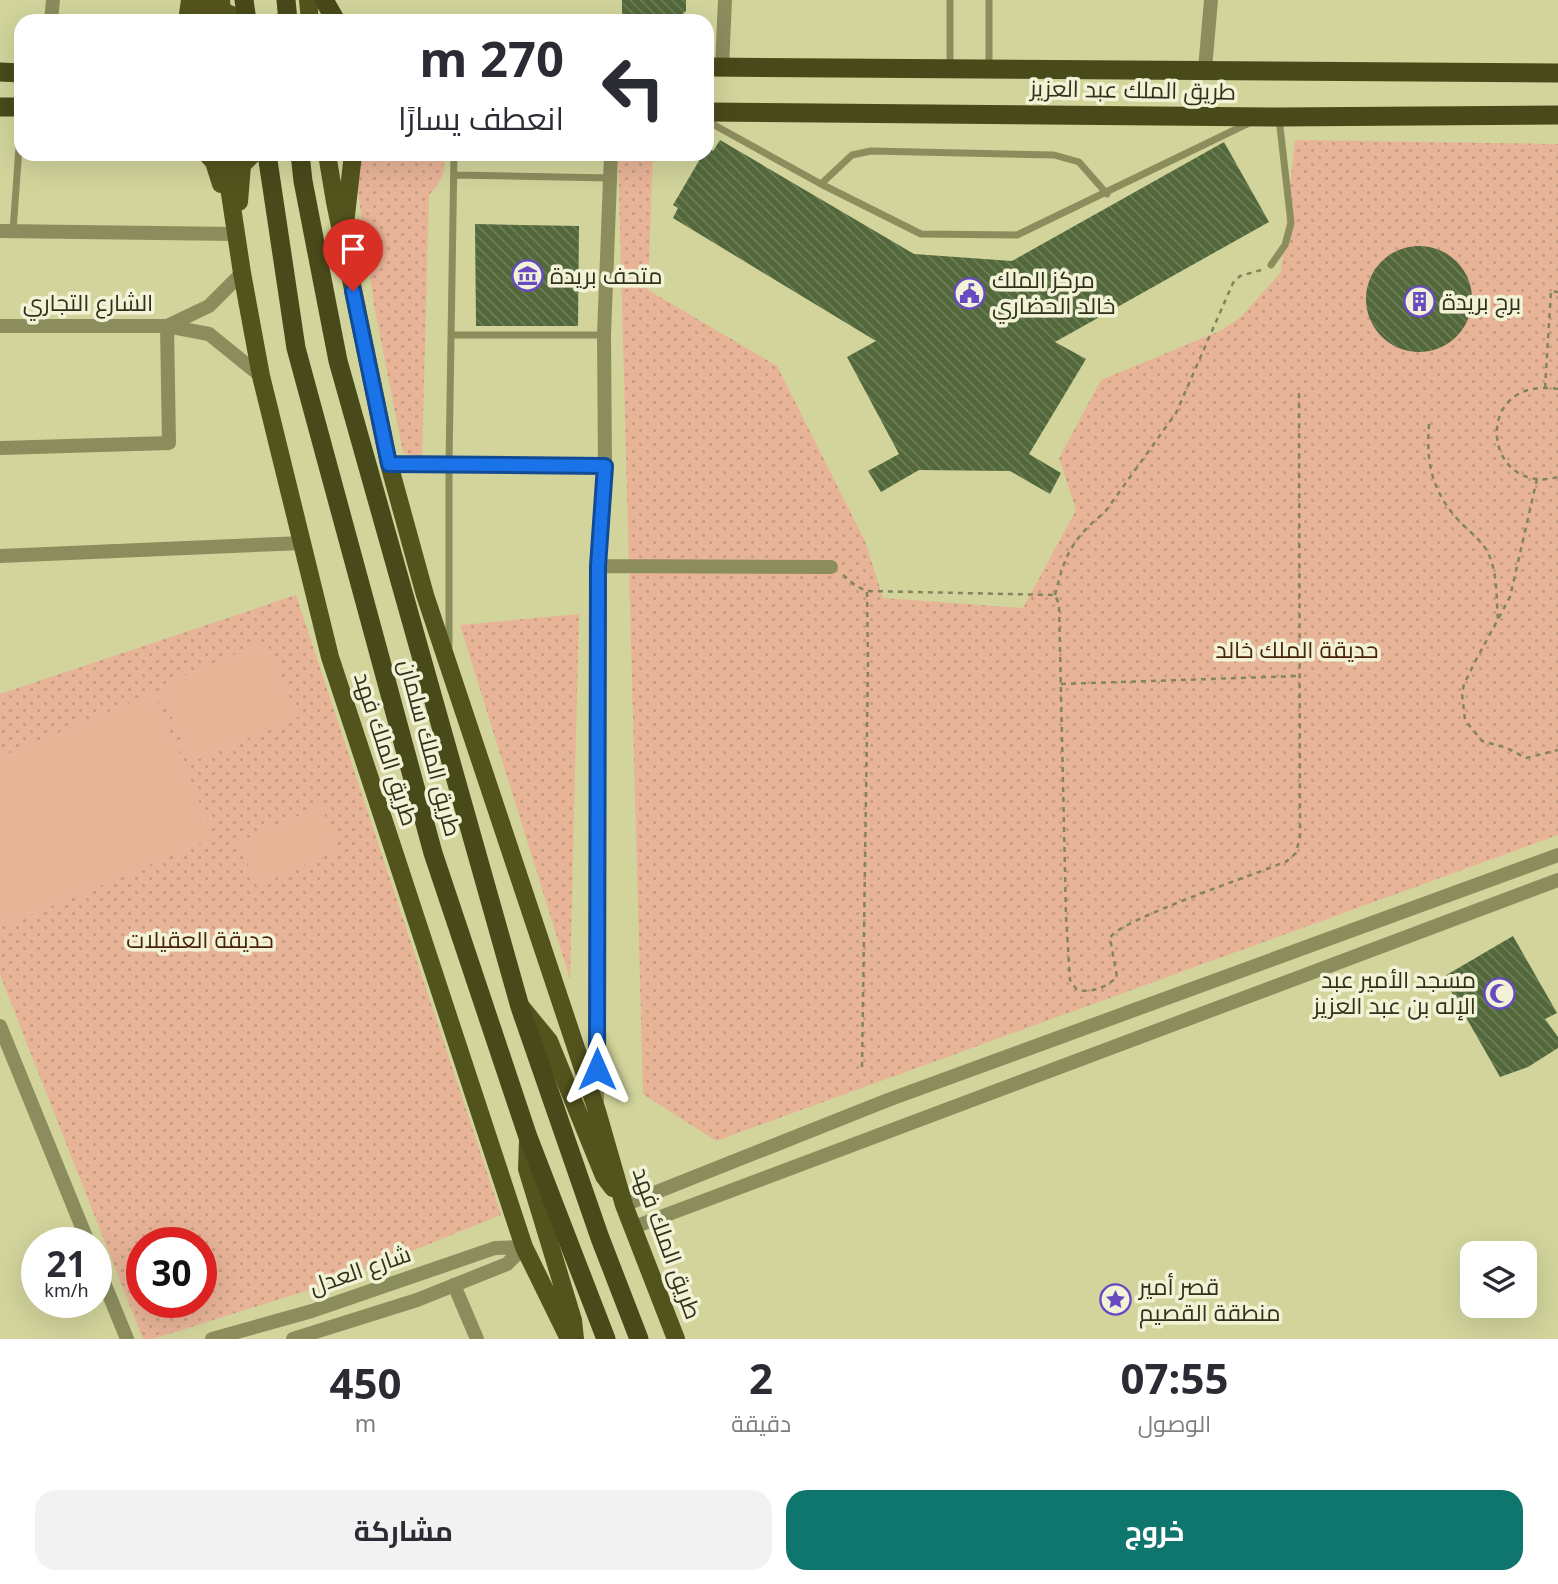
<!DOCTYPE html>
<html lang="ar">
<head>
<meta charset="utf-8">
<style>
	:root { --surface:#fff; --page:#f2f2f3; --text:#2b2b33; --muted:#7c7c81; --accent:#0f766e }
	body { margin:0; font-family:"Noto Sans",Cairo,sans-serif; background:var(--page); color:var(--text); direction:rtl; height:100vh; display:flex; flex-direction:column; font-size:26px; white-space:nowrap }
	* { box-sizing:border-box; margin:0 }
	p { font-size:23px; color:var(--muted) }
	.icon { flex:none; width:38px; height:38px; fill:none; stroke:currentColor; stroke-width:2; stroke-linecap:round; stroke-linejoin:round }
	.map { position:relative; height:1339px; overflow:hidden; direction:ltr }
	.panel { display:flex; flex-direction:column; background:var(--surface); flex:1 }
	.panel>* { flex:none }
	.guide { position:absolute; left:14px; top:14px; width:700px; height:147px; border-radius:21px; box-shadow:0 7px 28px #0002; direction:rtl; background:#fff; color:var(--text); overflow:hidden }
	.fabs { position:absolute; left:1460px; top:1241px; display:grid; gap:14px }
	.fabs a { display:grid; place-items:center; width:77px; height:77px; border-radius:14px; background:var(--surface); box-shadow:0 7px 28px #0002; font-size:35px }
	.speed { position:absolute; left:21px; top:1227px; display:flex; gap:14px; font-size:35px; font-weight:700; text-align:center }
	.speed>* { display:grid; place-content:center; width:91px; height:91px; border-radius:50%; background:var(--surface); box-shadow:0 7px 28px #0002; line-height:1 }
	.speed small { font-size:18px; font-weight:400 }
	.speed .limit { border:10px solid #d22; background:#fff; color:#111 }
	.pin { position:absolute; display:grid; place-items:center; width:60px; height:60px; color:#fff; margin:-72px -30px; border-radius:50% 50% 50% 0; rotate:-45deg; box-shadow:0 0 7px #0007 }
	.pin .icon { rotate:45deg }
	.me { position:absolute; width:77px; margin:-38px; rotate:0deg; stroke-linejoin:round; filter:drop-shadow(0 0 5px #0008) }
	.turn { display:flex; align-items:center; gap:24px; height:147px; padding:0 35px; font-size:32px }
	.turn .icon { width:91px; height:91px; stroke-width:2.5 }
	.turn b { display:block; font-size:49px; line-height:60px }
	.eta { display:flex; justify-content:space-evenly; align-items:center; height:119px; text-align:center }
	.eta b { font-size:42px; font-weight:700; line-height:49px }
	.cta { display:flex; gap:14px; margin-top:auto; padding:14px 35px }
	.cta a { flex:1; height:80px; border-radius:21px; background:var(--accent); color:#fff; font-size:28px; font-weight:700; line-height:80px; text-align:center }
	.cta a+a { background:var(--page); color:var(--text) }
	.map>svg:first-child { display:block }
	.green { fill:url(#green-dots); fill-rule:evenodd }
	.pitch { fill:#e8b498 }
	.building { fill:url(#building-back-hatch) }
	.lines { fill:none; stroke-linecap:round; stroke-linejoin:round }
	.path { stroke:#82845d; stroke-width:2.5; stroke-dasharray:5 5; stroke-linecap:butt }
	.service { stroke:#8c8d5d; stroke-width:7 }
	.minor { stroke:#8c8d5d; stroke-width:14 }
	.tertiary { stroke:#8c8d5d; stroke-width:14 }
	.primary { stroke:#53541d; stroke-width:18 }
	.trunk { stroke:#494a1a; stroke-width:19 }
	.trunk-bridge { stroke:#494a1a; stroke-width:19 }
	.route-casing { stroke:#114b97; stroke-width:18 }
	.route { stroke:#1a73e8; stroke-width:12 }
	.labels { text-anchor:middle; stroke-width:7; stroke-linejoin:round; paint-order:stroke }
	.street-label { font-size:23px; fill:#30311b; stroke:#f1f2d6 }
	.poi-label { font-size:23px; fill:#30311b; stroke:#f1f2d6; text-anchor:start }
	.park-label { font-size:23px; fill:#4c2309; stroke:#f1f2d6 }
</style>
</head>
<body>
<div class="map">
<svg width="1558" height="1339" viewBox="0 0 1558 1339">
	<defs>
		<pattern id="green-dots" width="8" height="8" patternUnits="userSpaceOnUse" patternTransform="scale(1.75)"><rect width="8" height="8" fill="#e8b498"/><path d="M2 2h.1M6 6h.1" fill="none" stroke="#c79b82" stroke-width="1.8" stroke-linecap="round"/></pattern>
		<pattern id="building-back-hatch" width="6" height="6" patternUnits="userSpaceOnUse" patternTransform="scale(1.75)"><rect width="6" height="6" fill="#52683a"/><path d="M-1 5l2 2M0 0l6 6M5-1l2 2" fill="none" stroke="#6e7e5a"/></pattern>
	</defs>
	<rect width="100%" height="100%" fill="#d2d49c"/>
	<path class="green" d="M1295,140L1558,144V835L716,1141L643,1094L618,154H653L648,290L777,366L865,541L883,598L1023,608L1076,510L1059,458L1101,380L1222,330L1241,317L1281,272Z
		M358,154H443C447,172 441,182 429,195L422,455L413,457L403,453L374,305L354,164Z
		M296,595L501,1215L340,1280L153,1339H143L0,975V694ZM142,1242H201V1302H142Z
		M579,614L570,979L460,625Z"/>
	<path class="pitch" d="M266,641L298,717L191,762L159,686Z
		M154,693L214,838L7,925L0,909V757Z
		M321,806L339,850L257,886L239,842Z"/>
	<path class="building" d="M622,0H686V11L675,21H622Z
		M720,140L914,254L1012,261L1224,142L1269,222L1055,342L1086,359L1029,454L1061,473L1050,494L1010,471L919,470L881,492L868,471L899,454L847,357L876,341L673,218L678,208L673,205L703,154H707V147L713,151Z
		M475,224L579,226L578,326H476Z
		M1366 299a53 53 0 1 1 106 0a53 53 0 1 1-106 0Z
		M1513,936L1557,1013L1545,1019L1558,1037V1048L1528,1067L1500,1077L1443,977Z"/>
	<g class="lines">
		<path class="path" d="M1545,388L1551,291L1558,292
			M1558,389C1471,375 1482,497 1558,477
			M1429,424C1426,465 1432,492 1461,523C1469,531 1481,540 1487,551C1498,571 1496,598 1498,620
			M1537,479L1510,597L1476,660L1464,684L1462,694L1465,720L1482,741L1507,748L1526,758L1558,750
			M843,575L856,586L867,591L1055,595L1059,604L1066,916L1070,980L1077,990C1093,993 1106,987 1117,977L1110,938C1118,920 1260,873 1287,861L1296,853L1300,837L1299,393
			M1055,595C1065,554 1072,539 1105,512L1176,413L1233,283L1240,276L1261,270
			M1061,684L1299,676
			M862,1067L868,661L867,591"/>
		<path class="service" d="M950,66V0
			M989,68V0
			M707,121L821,184L921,234L1017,235L1251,122
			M454,175L610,178
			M821,184L852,155L871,151L1054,155L1079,162L1107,194
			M13,231L21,119
			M1271,265L1285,245L1291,223L1279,118
			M451,335H604
			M390,464L605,466
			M449,647V463L454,154"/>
		<path class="minor" d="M51,21L53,0
			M722,67L725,0
			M1205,69L1211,0
			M0,231L236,234
			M0,326H167L209,306L242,273
			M167,326L209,334L261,376
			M0,448L169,443L167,326
			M0,556L303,543
			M598,566L831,567
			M0,1026L88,1242
			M597,1101L598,566L605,466L604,335L611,154
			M96,1263L127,1339
			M454,1285L477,1339"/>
		<path class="tertiary" d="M624,1205L888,1100L1558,855
			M634,1227L1558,880
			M212,1339L312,1311L495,1248L524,1247
			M293,1339L417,1300L507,1264L524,1247"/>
		<path class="primary" d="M205,0L207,21
			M221,0L222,11L247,21
			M308,0L310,21
			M187,21L190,0
			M207,154L214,162L221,184
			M224,154L242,273L261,376L330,657L524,1247L569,1339
			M327,154L335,202L389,464L425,595L597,1111L624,1205L676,1339
			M239,202L242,165L253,154
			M345,224L353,154
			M522,1008L549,1041L604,1176L613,1188
			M528,1141L527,1169L573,1320L575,1339"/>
		<path class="trunk" d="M244,0L247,21
			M324,0L336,21
			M707,67L1558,73
			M0,72L21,73
			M0,107H21
			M707,112L1279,117L1558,115
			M267,154L296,348L433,853L528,1137L606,1339
			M300,154L303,181L338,361L520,1007L600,1238L639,1339"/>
		<path class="trunk-bridge" d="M286,0L288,21"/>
	</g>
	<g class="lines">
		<defs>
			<path id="route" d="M353,291L389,464L605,466L598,566L597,1069"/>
		</defs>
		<use href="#route" class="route-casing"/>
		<use href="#route" class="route"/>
	</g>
	<defs>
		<symbol id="museum-ring" viewBox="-11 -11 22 22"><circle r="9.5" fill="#f1f2d6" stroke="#674ac2" stroke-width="1.5"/><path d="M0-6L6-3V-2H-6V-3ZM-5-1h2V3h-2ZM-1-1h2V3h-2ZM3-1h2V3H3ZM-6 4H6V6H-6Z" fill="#674ac2"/></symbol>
		<symbol id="civic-ring" viewBox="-11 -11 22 22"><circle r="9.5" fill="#f1f2d6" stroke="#674ac2" stroke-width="1.5"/><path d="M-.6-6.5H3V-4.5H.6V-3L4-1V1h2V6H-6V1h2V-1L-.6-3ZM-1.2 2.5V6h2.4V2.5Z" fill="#674ac2"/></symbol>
		<symbol id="building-ring" viewBox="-11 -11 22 22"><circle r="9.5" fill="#f1f2d6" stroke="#674ac2" stroke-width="1.5"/><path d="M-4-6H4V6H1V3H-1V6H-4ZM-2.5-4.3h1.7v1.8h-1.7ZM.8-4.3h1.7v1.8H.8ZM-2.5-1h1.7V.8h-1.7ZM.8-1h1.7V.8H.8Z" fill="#674ac2"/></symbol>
		<symbol id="mosque-ring" viewBox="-11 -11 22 22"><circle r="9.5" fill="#f1f2d6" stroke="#674ac2" stroke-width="1.5"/><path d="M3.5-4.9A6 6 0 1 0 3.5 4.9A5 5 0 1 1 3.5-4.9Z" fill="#674ac2"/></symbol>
		<symbol id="sight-ring" viewBox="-11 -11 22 22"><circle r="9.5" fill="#f1f2d6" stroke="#674ac2" stroke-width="1.5"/><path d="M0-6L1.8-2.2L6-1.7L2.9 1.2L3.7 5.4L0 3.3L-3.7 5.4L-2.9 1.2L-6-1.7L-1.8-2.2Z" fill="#674ac2"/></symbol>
	</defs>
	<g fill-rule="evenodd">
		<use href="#museum-ring" x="510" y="258" width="35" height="35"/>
		<use href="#civic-ring" x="952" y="276" width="35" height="35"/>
		<use href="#building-ring" x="1402" y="284" width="35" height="35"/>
		<use href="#mosque-ring" x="1482" y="976" width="35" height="35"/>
		<use href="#sight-ring" x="1098" y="1282" width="35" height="35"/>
	</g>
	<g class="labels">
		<g class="street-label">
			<text transform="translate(1133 90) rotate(1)" y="8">طريق الملك عبد العزيز</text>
			<text x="88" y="311">الشارع التجاري</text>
			<text transform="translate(430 748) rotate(75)" y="8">طريق الملك سلمان</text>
			<text transform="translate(386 749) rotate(72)" y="8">طريق الملك فهد</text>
			<text transform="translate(667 1243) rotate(70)" y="8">طريق الملك فهد</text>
			<text transform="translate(360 1270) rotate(-19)" y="8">شارع العدل</text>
		</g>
		<g class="poi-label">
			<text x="550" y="284">متحف بريدة</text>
			<text x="992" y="288">مركز الملك<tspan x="992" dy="26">خالد الحضاري</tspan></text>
			<text x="1442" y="310">برج بريدة</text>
			<text x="1476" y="988" text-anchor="end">مسجد الأمير عبد<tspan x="1476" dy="26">الإله بن عبد العزيز</tspan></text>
			<text x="1139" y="1295">قصر أمير<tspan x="1139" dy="26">منطقة القصيم</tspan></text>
		</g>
		<g class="park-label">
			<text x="1297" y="658">حديقة الملك خالد</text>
			<text x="200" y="948">حديقة العقيلات</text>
		</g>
	</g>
</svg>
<div class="fabs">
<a><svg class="icon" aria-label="layers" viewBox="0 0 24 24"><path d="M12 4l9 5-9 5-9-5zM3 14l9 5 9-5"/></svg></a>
</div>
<div class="speed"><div>21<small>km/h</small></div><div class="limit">30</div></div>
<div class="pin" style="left:353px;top:291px;background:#d93025"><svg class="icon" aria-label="arrive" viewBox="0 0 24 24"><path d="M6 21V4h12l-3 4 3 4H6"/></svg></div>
<svg class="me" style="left:597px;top:1069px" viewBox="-20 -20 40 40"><path d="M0-17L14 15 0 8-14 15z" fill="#1a73e8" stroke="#fff" stroke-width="4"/></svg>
<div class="guide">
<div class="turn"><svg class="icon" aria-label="left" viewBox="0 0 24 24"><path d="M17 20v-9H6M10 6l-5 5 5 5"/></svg><div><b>270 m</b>انعطف يسارًا</div></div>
</div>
</div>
<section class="panel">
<div class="eta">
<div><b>07:55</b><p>الوصول</p></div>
<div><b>2</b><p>دقيقة</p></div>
<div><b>450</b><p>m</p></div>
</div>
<div class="cta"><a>خروج</a><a>مشاركة</a></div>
</section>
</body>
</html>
